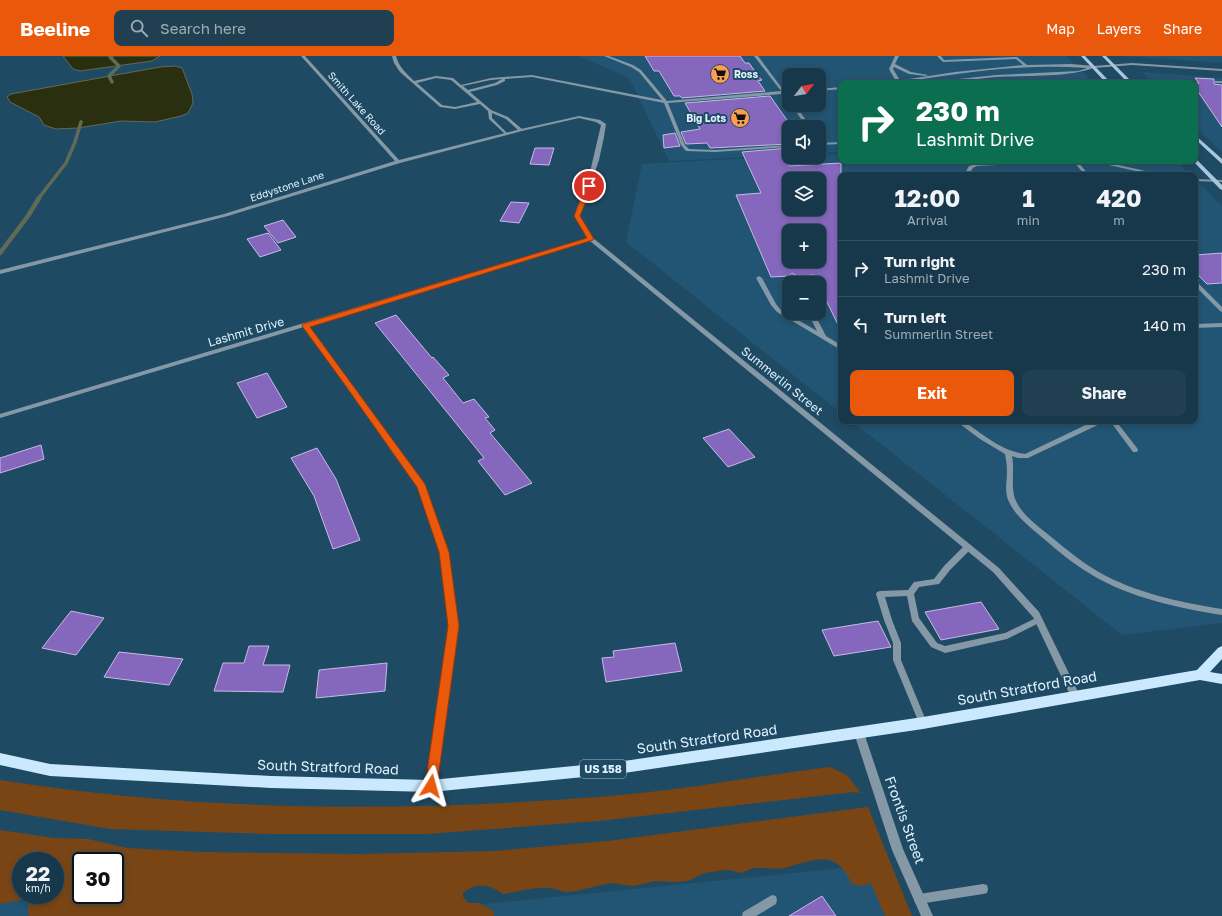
<!DOCTYPE html>
<html lang="en">
<head>
<meta charset="utf-8">
<style>
	:root { --surface:#17384a; --page:#203f51; --text:#f1f3f6; --muted:#9eacb5; --line:#365262; --accent:#ea580c }
	body { margin:0; font-family:"Golos Text",sans-serif; background:var(--page); color:var(--text); height:100vh; display:flex; flex-direction:column; font-size:15px; white-space:nowrap }
	* { box-sizing:border-box; margin:0 }
	p { font-size:13px; color:var(--muted) }
	.icon { flex:none; width:22px; height:22px; fill:none; stroke:currentColor; stroke-width:2; stroke-linecap:round; stroke-linejoin:round }
	.map { position:relative; flex:1; overflow:hidden }
	.sheet { position:absolute; left:838px; top:116px; width:360px; height:252px; display:flex; flex-direction:column; background:var(--surface); border-radius:8px; box-shadow:0 2px 6px #0003,0 0 0 1px var(--line) }
	.sheet>* { flex:none }
	.top-card { position:absolute; left:838px; top:24px; width:360px; height:84px; border-radius:8px; box-shadow:0 2px 6px #0003,0 0 0 1px var(--line); background:#0b6e4f; color:#fff; overflow:hidden }
	.needle { width:26px; rotate:59deg }
	.fabs { position:absolute; left:782px; top:12px; display:grid; gap:8px }
	.fabs a { display:grid; place-items:center; width:44px; height:44px; border-radius:8px; background:var(--surface); box-shadow:0 2px 6px #0003,0 0 0 1px var(--line); font-size:20px }
	.speed { position:absolute; left:12px; top:796px; display:flex; gap:8px; font-size:20px; font-weight:700; text-align:center }
	.speed>* { display:grid; place-content:center; width:52px; height:52px; border-radius:50%; background:var(--surface); box-shadow:0 2px 6px #0003,0 0 0 1px var(--line); line-height:1 }
	.speed small { font-size:10px; font-weight:400 }
	.speed .limit { border:2px solid #111; border-radius:6px; background:#fff; color:#111 }
	.pin { position:absolute; display:grid; place-items:center; width:34px; height:34px; color:#fff; margin:-17px; border:2px solid #fff; border-radius:50%; box-shadow:0 1px 4px #0007 }
	.me { position:absolute; width:44px; margin:-22px; rotate:8deg; stroke-linejoin:round; filter:drop-shadow(0 0 3px #0008) }
	.turn { display:flex; align-items:center; gap:14px; height:84px; padding:0 12px; font-size:18px }
	.turn .icon { width:52px; height:52px; stroke-width:2.5 }
	.turn b { display:block; font-size:28px; line-height:34px }
	.eta { display:flex; justify-content:space-evenly; align-items:center; height:68px; text-align:center }
	.eta b { font-size:24px; font-weight:700; line-height:28px }
	.cta { display:flex; gap:8px; margin-top:auto; padding:8px 12px }
	.cta a { flex:1; height:46px; border-radius:8px; background:var(--accent); color:#fff; font-size:16px; font-weight:700; line-height:46px; text-align:center }
	.cta a+a { background:var(--page); color:var(--text) }
	ul { padding:0; list-style:none }
	li { display:flex; align-items:center; gap:12px; height:56px; padding:0 12px; border-top:1px solid var(--line) }
	li div { flex:1 }
	li b { display:block; font-size:15px }
	li em { font-style:normal }
	header { display:flex; align-items:center; gap:24px; box-sizing:border-box; height:56px; padding:0 20px; background:var(--accent); color:#fff }
	header strong { font-size:19px }
	nav { display:flex; gap:22px; margin-inline-start:auto; font-size:14px }
	.search { width:280px; height:36px; background:var(--page); display:flex; align-items:center; gap:10px; box-sizing:border-box; padding:0 14px; border-radius:8px; color:var(--muted); font-size:15px }
	.map>svg:first-child { display:block }
	.built { fill:#215573; fill-rule:evenodd }
	.green { fill:#7a4514; fill-rule:evenodd }
	.water { fill:#2a300f; stroke:#606a57 }
	.lines { fill:none; stroke-linecap:round; stroke-linejoin:round }
	.stream-far1 { stroke:#606a57; stroke-width:3.5 }
	.stream { stroke:#606a57; stroke-width:4.5 }
	.building { fill:#8567bd; stroke:#c7bae7; fill-rule:evenodd }
	.service { fill:#8598a5; fill-rule:evenodd }
	.minor { fill:#8598a5; fill-rule:evenodd }
	.secondary { fill:#a8c7db; fill-rule:evenodd }
	.primary { fill:#cae9ff; fill-rule:evenodd }
	.route { fill:#ea580c; stroke:#983908 }
	.labels { text-anchor:middle; stroke-width:4; stroke-linejoin:round; paint-order:stroke }
	.far-poi-label { font-size:10px; font-weight:bold; fill:#dff1fe; stroke:#1f4a63; text-anchor:start }
	.far-street-label { font-size:10px; fill:#dff1fe; stroke:#1f4a63 }
	.shield { fill:#1f4a63; stroke:#a5bfd0; stroke-width:1 }
	.shield-label { font-size:11px; font-weight:bold; fill:#dff1fe }
	.street-label { font-size:12px; fill:#dff1fe; stroke:#1f4a63 }
	.near-street-label { font-size:14px; fill:#dff1fe; stroke:#1f4a63 }
</style>
</head>
<body>
<header>
<strong>Beeline</strong>
<div class="search"><svg class="icon" aria-label="search" viewBox="0 0 24 24"><circle cx="10" cy="10" r="6"/><path d="M15 15l6 6"/></svg>Search here</div>
<nav><a>Map</a><a>Layers</a><a>Share</a></nav>
</header>
<div class="map">
<svg width="1222" height="860" viewBox="0 0 1222 860">
	<rect width="100%" height="100%" fill="#1f4a63"/>
	<path class="built" d="M579,0H1066L1095,27H841V96L819,97V71H789V99L669,105L629,22ZM789,19H819V49H789Z
		M1125,0H1222V7Z
		M1142,16L1222,22V96L1195,71V27H1152Z
		M841,98V105H1176L1191,119H841V357L626,186L642,108L789,100L819,101V99ZM789,123H819V153H789ZM789,175H819V205H789ZM789,227H819V257H789Z
		M1195,123L1222,150V567L1122,579L852,365H1195Z
		M864,810L887,860H0V842L21,839L416,855Z"/>
	<path class="green" d="M830,711L847,719L861,737L854,736L598,765L427,778H271L110,773L0,754V724C208,757 422,757 631,738C697,732 763,719 830,711Z
		M868,751L912,860H885L871,827L863,830L852,828C840,803 829,799 802,807C796,808 790,811 784,812C767,815 758,807 742,817L728,814L718,815L704,817L688,825L678,826L655,825L634,830L610,827L576,835L565,836L551,832H536L503,838C488,828 478,826 463,837V841L468,847H479L494,855V860H29L28,858L29,842L0,848V774L54,782L88,783L127,792L201,796L359,798L494,795L608,785ZM21,805H55V839H21ZM81,805H115V839H81Z"/>
	<path class="water" d="M63,0H160L152,5L80,15L73,13Z
		M175,10L182,12L192,38L193,47L188,57L181,60L155,66L121,65L78,72L56,73L44,69L39,61L10,46L7,41L11,38L160,11Z"/>
	<g class="lines">
		<path class="stream-far1" d="M112,0L110,1L119,10L109,20L112,26
			M38,143L66,107L75,86L81,66"/>
		<path class="stream" d="M0,197L28,160L39,142"/>
	</g>
	<path class="building" d="M645,0H740L745,7H749L759,21L762,24L758,25L765,35L682,42L680,40H674L659,15H654Z
		M1195,22L1214,23V28L1222,29V71L1195,31V27H1192H1199Z
		M770,40L789,67V88L710,92L707,87L686,88L681,76L700,73L685,47Z
		M675,77L680,90L664,92L663,79Z
		M535,92H554L549,109L530,108Z
		M789,92V110L841,107V275L814,219L797,220L792,217L789,220L771,221L736,139L761,137L742,96ZM789,123H819V153H789ZM789,175H819V205H789Z
		M511,146L529,147L519,167L500,165Z
		M283,164L296,181L278,187L264,170Z
		M268,177L281,194L260,201L247,183Z
		M1222,197V227L1207,228L1195,216V199Z
		M396,259L432,302L433,301L449,319L443,322L463,347L474,343L489,361L485,362L495,374L490,377L532,427L505,439L478,405L484,402L375,267Z
		M267,317L287,351L257,362L237,327Z
		M729,373L755,401L728,411L703,382Z
		M41,389L44,403L0,417V402Z
		M317,392L336,423L360,484L333,493L314,440L291,402Z
		M981,546L999,573L941,584L925,556Z
		M71,555L104,562L76,599L42,592Z
		M878,565L891,591L834,600L822,574Z
		M675,587L682,615L606,626L602,602L614,601L613,595Z
		M249,590H269L263,609H290L283,636L214,635L223,607H244Z
		M119,596L183,603L169,629L104,621Z
		M387,607L385,635L316,642L319,614Z
		M822,840L836,860H789Z"/>
	<g class="lines">
		<path class="service" d="M392,0H396C399,11 406,17 414,25L436,20L453,22L461,29L491,22L532,19L662,44L639,16L631,11L604,0H609L633,9L641,14L667,45L781,35L754,0H758L784,35H789V37H786L789,41V45L782,38L668,47L685,89L689,93L715,94L789,89V91L715,96L686,95L681,89L664,47L532,21L505,23V25L497,29L470,36L491,54L508,61L523,74L519,75L506,63L492,57V62L508,78L506,79L489,63L488,55L480,48L455,53L440,51L400,16L394,7ZM436,22L451,24L477,46L455,51L442,49L417,27ZM502,23L495,27L468,34L463,30L491,24Z
			M895,0H899L895,8L911,16L928,19L926,20L909,18L894,11L893,13L901,26L909,23L955,16L1023,9L1016,3L943,6L937,0H941L944,4L1017,1L1027,9L1071,8L1094,10L1096,11C1069,22 1027,19 996,21C974,23 952,27 929,27L931,26L996,19L1078,15L1087,12C1043,9 1001,12 957,18C943,20 929,22 915,24C909,25 904,27 897,27L889,13Z
			M1215,25H1222V27H1215Z
			M841,31V33L819,35V33Z
			M791,49H795L811,71H807Z
			M841,86V88L819,89V87Z
			M1034,105H1066L1064,106L977,110L973,112L968,119H964L969,110L976,108Z
			M1073,105H1077L1089,119H1085Z
			M1079,105H1101L1163,119H1154L1095,106H1081Z
			M1195,123L1222,124V126L1195,125Z
			M793,218L796,220L799,227H793L790,220Z
			M759,220L762,222L776,248L781,254L817,275L808,257H814L826,280L841,289V294L777,256L771,249L756,222Z
			M1195,225L1197,226L1222,251V256L1220,255L1195,230Z
			M1222,267V271L1195,272V268Z
			M956,365C967,365 974,373 983,379C996,388 1009,396 1025,398L1094,365H1103L1102,367L1028,402H1018L1012,400C1015,414 1010,433 1016,445C1023,460 1038,470 1050,480C1065,492 1080,505 1097,515C1135,537 1179,546 1222,553V559C1178,552 1131,542 1092,519C1075,509 1059,496 1044,483C1031,472 1016,461 1009,446C1004,436 1007,426 1007,416C1007,409 1006,404 1005,398L980,383Z
			M1110,365H1116L1137,392L1138,394L1137,396H1133Z
			M968,488L971,489L972,491L971,493L950,514L939,528L919,531L914,538L919,562L937,587L945,590L1005,577L1038,561L1041,562L1042,564L1041,566L1007,583L945,597L931,591L912,565L907,540L885,541L892,564L901,587V604L927,667L926,670L923,671L920,670L919,667L893,604V587L884,564L876,538L877,536L880,535L908,534L914,526L934,523L944,510L965,489Z
			M983,828L987,829L988,833L987,837L983,838L919,848L915,847L914,843L915,839L919,838Z
			M772,839L776,840L777,844L776,848L756,860H742L743,856Z"/>
		<path class="minor" d="M301,0H305L399,104L521,73L579,60L600,64L606,68L604,81L599,104L580,160L593,182L999,512L1039,556L1080,640L1078,643L1075,644L1072,643L1033,561L993,516L590,185L309,270L424,428L448,496L459,570L436,730L435,734L431,735L427,734L426,730L449,570L440,496L417,431L304,271L0,362V358L588,182L574,160L590,116L601,69L596,66L579,62L522,75L400,107L228,160L0,218V214L224,158L395,105Z
			M1132,7L1222,13V15L1132,9L1094,12L1092,11L1094,10Z
			M859,672L863,674L864,677L903,793L933,860H921L892,794L854,677L855,674Z"/>
		<path class="secondary" d="M1081,0H1085L1111,27H1106Z
			M1102,0H1106L1133,27H1128Z
			M1195,79L1222,103V108L1195,83Z
			M1195,102L1222,129V134L1220,133L1193,105H1195Z"/>
		<path class="primary" d="M1222,590V603L1210,616L1222,618V628L1200,624L923,673L624,717L431,736L271,732L50,720L0,709V697L50,708L271,720L431,724L624,705L923,661L1197,614L1218,592Z"/>
	</g>
	<path class="route" d="M589,128L592,130L580,160L594,183L593,184L310,271L425,428L449,496L459,570L437,730L435,734L431,736L426,734L425,730L448,570L439,496L417,431L343,326L302,270L303,268L587,182L574,160L586,130Z"/>
	<defs>
		<symbol id="supermarket-disc" viewBox="-11 -11 22 22"><circle r="9.5" fill="#fb9e50" stroke="#1f4a63"/><path d="M-6-5.5h2.5l.6 2H6L4.5 2H-2.5L-4.4-4H-6ZM-1.5 3.2a1.3 1.3 0 1 0 .1 0ZM3 3.2a1.3 1.3 0 1 0 .1 0Z" fill="#111"/></symbol>
	</defs>
	<g fill-rule="evenodd">
		<use href="#supermarket-disc" x="709" y="7" width="22" height="22"/>
		<use href="#supermarket-disc" x="729" y="51" width="22" height="22"/>
	</g>
	<g class="labels">
		<g class="far-poi-label">
			<text x="734" y="22">Ross</text>
			<text x="726" y="66" text-anchor="end">Big Lots</text>
		</g>
		<g class="far-street-label">
			<text transform="translate(357 47) rotate(48)" y="4">Smith Lake Road</text>
			<text transform="translate(287 130) rotate(-18)" y="4">Eddystone Lane</text>
		</g>
		<rect class="shield" x="580" y="704" width="46" height="18" rx="3"/>
		<g class="shield-label">
			<text x="603" y="717">US 158</text>
		</g>
		<g class="street-label">
			<text transform="translate(246 276) rotate(-16)" y="4">Lashmit Drive</text>
			<text transform="translate(782 325) rotate(39)" y="4">Summerlin Street</text>
		</g>
		<g class="near-street-label">
			<text transform="translate(1027 632) rotate(-10)" y="5">South Stratford Road</text>
			<text transform="translate(707 683) rotate(-8)" y="5">South Stratford Road</text>
			<text transform="translate(328 711) rotate(2)" y="5">South Stratford Road</text>
			<text transform="translate(905 764) rotate(70)" y="5">Frontis Street</text>
		</g>
	</g>
</svg>
<div class="fabs">
<a><svg class="needle" viewBox="-14 -14 28 28"><path d="M0-13l5 13h-10z" fill="#e53935"/><path d="M0 13l5-13h-10z" fill="#9eacb5"/></svg></a>
<a><svg class="icon" aria-label="sound" viewBox="0 0 24 24"><path d="M4 9h4l5-4v14l-5-4H4zM17 9q2 3 0 6"/></svg></a>
<a><svg class="icon" aria-label="layers" viewBox="0 0 24 24"><path d="M12 4l9 5-9 5-9-5zM3 14l9 5 9-5"/></svg></a>
<a>+</a>
<a>−</a>
</div>
<div class="speed"><div>22<small>km/h</small></div><div class="limit">30</div></div>
<div class="pin" style="left:589px;top:130px;background:#d93025"><svg class="icon" aria-label="arrive" viewBox="0 0 24 24"><path d="M6 21V4h12l-3 4 3 4H6"/></svg></div>
<svg class="me" style="left:431px;top:730px" viewBox="-20 -20 40 40"><path d="M0-17L14 15 0 8-14 15z" fill="#ea580c" stroke="#fff" stroke-width="4"/></svg>
<div class="top-card">
<div class="turn"><svg class="icon" aria-label="right" viewBox="0 0 24 24"><path d="M7 20v-9h11M14 6l5 5-5 5"/></svg><div><b>230 m</b>Lashmit Drive</div></div>
</div>
<section class="sheet">
<div class="eta">
<div><b>12:00</b><p>Arrival</p></div>
<div><b>1</b><p>min</p></div>
<div><b>420</b><p>m</p></div>
</div>
<ul>
<li><svg class="icon" aria-label="right" viewBox="0 0 24 24"><path d="M7 20v-9h11M14 6l5 5-5 5"/></svg><div><b>Turn right</b><p>Lashmit Drive</p></div><em>230 m</em></li>
<li><svg class="icon" aria-label="left" viewBox="0 0 24 24"><path d="M17 20v-9H6M10 6l-5 5 5 5"/></svg><div><b>Turn left</b><p>Summerlin Street</p></div><em>140 m</em></li>
</ul>
<div class="cta"><a>Exit</a><a>Share</a></div>
</section>
</div>
</body>
</html>
